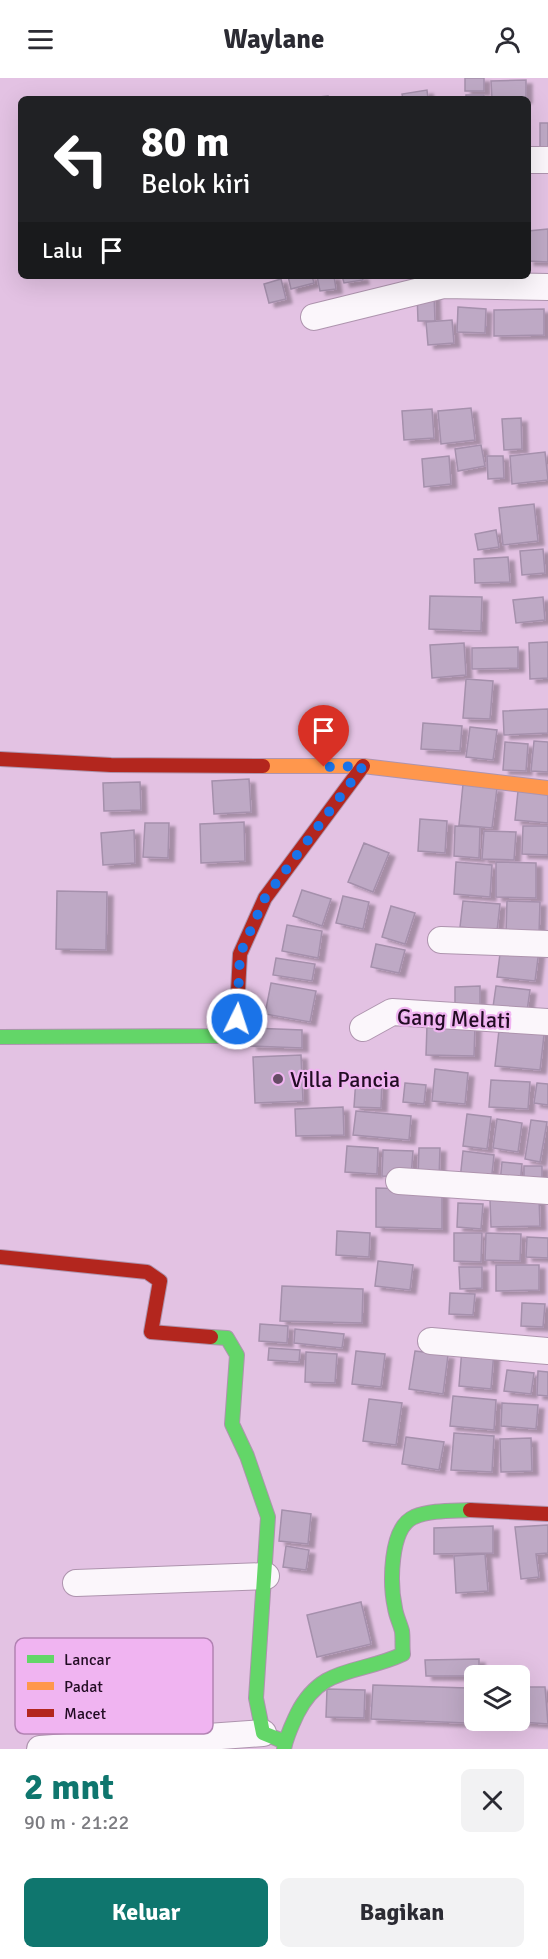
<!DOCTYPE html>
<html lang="id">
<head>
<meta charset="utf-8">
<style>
	:root { --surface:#fff; --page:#f2f2f3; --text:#2b2b33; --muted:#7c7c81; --accent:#0f766e }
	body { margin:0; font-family:Signika,sans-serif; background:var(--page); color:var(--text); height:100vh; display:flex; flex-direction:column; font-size:22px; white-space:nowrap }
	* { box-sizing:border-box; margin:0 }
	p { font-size:20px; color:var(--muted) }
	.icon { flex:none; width:33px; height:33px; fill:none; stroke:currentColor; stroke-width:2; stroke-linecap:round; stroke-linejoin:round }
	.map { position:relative; height:1671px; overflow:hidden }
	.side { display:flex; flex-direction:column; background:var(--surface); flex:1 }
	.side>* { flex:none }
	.guide { position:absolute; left:18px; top:18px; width:513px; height:183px; border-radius:9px; box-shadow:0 6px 24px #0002; background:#202124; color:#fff; overflow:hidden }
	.buttons { position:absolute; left:464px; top:1587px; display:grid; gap:12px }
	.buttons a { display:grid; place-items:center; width:66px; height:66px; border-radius:9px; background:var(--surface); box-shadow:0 6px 24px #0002; font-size:30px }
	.pin { position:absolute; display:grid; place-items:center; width:51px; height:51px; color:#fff; margin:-62px -26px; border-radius:50% 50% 50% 0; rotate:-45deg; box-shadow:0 0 6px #0007 }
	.pin .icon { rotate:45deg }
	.me { position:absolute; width:66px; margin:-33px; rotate:4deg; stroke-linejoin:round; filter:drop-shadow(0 0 4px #0008) }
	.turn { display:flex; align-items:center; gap:21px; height:126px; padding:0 24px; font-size:27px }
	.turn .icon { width:78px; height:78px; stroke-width:2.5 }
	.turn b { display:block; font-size:42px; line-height:51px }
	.then { display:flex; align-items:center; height:57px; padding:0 24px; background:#0003; gap:12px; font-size:22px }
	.round { display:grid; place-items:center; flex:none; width:63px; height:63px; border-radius:9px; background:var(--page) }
	.head { display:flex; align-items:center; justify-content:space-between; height:102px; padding:0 24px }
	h1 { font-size:36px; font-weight:700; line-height:45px; color:var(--accent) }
	.cta { display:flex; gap:12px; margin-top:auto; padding:12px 24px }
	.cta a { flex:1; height:69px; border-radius:9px; background:var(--accent); color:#fff; font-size:24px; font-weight:700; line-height:69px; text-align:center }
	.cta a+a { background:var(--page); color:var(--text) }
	header { display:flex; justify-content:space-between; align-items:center; height:78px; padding:0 24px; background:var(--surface); font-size:27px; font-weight:700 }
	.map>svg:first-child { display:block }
	.building { fill:#bea9c5; stroke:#a590ac; stroke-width:1.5; filter:url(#shadow) }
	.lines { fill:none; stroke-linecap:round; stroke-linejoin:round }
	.street-casing { stroke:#ae94ae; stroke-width:28 }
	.fast-casing { stroke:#ae94ae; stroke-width:16 }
	.slow-casing { stroke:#ae94ae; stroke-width:16 }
	.jam-casing { stroke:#ae94ae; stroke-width:16 }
	.street { stroke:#fbf6fb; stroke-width:26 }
	.fast { stroke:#63d668; stroke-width:14 }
	.slow { stroke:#ff974d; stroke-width:14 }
	.jam { stroke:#b3261e; stroke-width:14 }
	.route { stroke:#1a73e8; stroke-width:10; stroke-dasharray:0 18 }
	.poi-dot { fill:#664c66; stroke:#f0b4f1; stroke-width:2 }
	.labels { text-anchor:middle; stroke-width:4.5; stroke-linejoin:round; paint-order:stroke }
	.street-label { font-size:22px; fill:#220c23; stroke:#f0b4f1 }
	.poi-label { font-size:22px; fill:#220c23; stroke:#f0b4f1; text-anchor:start }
	.key { fill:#f0b4f1; stroke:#b282b3; stroke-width:1.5 }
	.key-label { font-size:16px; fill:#220c23 }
</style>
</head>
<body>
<header><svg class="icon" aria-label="menu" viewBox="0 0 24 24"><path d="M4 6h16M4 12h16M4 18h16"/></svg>Waylane<svg class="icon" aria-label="person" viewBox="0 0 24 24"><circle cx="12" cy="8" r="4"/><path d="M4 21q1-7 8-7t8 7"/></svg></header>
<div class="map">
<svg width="548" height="1671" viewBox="0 0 548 1671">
	<defs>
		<filter id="shadow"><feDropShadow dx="6" dy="4" stdDeviation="1.5" flood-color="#0004"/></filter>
	</defs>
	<rect width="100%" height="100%" fill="#e3c2e3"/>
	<path class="building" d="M465,0H484V13H465Z
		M526,2V21H492L491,3Z
		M427,12L428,21H403L402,16Z
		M466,17H484V21H466Z
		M328,18V21H298Z
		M540,45H548V72H540Z
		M548,151V184L528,183V153Z
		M288,198H312L314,205L291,211Z
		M317,198H334L336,211L320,213Z
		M342,198H362L363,202L344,205Z
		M281,201L286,221L269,225L264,206Z
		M417,215H434L435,243H418Z
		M458,229L486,231L485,255L457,254Z
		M544,231V257L494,258V232Z
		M452,242L454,265L428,267L426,244Z
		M471,330L475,362L441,366L438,333Z
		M432,331L434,360L404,362L402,333Z
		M521,340L522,371L504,372L502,341Z
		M481,367L485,388L458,393L455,371Z
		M545,374L548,402L512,406L510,378Z
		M449,378L451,406L424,409L422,381Z
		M487,378H503L504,400L488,401Z
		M534,426L538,463L503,467L499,430Z
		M496,452L499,469L478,472L475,456Z
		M543,471L545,495L522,497L520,473Z
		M508,479L510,504L475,505L474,481Z
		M430,518L482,519L481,553L429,551Z
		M543,519L545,542L516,545L513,522Z
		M548,564V600L530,601L529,565Z
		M464,565L466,597L432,600L430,567Z
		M518,569V590L472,591V570Z
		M466,601L493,603L490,641L463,640Z
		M548,631V655L504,657L503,633Z
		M423,645L462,648L460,673L421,671Z
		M470,649L497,652L493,682L466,679Z
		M534,663L548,664V694L531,693Z
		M505,664L528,666L526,693L503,692Z
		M249,701L251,734L214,736L212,703Z
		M140,704L141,732L104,733L103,705Z
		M463,706L497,710L492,750L459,747Z
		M518,713L548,716V745L515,742Z
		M420,741L447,743L445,775L418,773Z
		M244,744L245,783L201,785L200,746Z
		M145,745H169L168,780L143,779Z
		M455,748L480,749L479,780L454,778Z
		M523,748H548V777L522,776Z
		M134,752L135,785L103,787L101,755Z
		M484,753L516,754L514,782L482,781Z
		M364,765L389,775L373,814L348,804Z
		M456,784L492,787L490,819L454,816Z
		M496,784L536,785V820L496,819Z
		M302,812L331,821L322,848L293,838Z
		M57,813L107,814L106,872L56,871Z
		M343,818L369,824L363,851L336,845Z
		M463,823L500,826L497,853L460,849Z
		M507,823L540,824L539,856L506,855Z
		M391,828L415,835L405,866L382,859Z
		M287,847L322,853L318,880L282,873Z
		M376,866L405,872L399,895L371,889Z
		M501,868L539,872L535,903L497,899Z
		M276,880L315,886L312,903L273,897Z
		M271,905L316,913L310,944L265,936Z
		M480,908V932L455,933V909Z
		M496,908L530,912L526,940L492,936Z
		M500,943L545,948L540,992L495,988Z
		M427,947L475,948L474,978L426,977Z
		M252,950L302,952V970L251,968Z
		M301,977L303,1023L255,1025L253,979Z
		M435,991L468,995L465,1026L432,1023Z
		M356,1000L382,1002L381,1030L354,1029Z
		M491,1002L530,1004L528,1031L489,1029Z
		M405,1005L426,1007L424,1026L403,1024Z
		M537,1005L548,1006V1027L534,1025Z
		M343,1029L344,1057L296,1058L295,1031Z
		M356,1033L411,1038L409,1062L353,1057Z
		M467,1036L491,1039L487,1071L463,1068Z
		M497,1041L522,1045L518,1074L493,1070Z
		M531,1042L547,1044L540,1084L525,1081Z
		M347,1068L378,1070L377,1096L345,1094Z
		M419,1070H440L439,1100L418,1099Z
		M383,1072L413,1073L411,1099L382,1098Z
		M463,1073L494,1077L491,1105L460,1102Z
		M502,1084L522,1086L520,1107L500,1105Z
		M524,1088H542V1110H524Z
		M376,1110L442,1112V1151L376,1149Z
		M539,1120L540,1148L491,1149L490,1122Z
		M458,1125L483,1126L481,1151L457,1149Z
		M337,1153L370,1155L369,1179L336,1177Z
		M454,1155H482L481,1184L454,1183Z
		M486,1155L521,1156L520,1183L485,1182Z
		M527,1159L548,1160V1180L526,1179Z
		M378,1183L413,1187L410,1212L375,1208Z
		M496,1187H539V1212L496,1213Z
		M459,1189H482V1210L460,1211Z
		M282,1208L363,1211L362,1245L280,1243Z
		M450,1215L475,1216L473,1237L449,1236Z
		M522,1225L545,1226L543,1249L521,1248Z
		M260,1246L288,1248L287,1265L259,1263Z
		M295,1251L344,1256L342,1270L294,1265Z
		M269,1270L300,1272L299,1284L268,1282Z
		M462,1270L494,1273L491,1311L459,1308Z
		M356,1273L385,1276L381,1309L352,1306Z
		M415,1273L448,1277L443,1316L409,1311Z
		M306,1274L337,1276L335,1305L305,1304Z
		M507,1292L534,1295L531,1316L504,1313Z
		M538,1293L548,1294V1318L537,1317Z
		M453,1318L496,1322L494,1352L450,1348Z
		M369,1321L402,1325L396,1367L363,1363Z
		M502,1325L538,1327L536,1351L501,1348Z
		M454,1355L494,1358L492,1394L451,1392Z
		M406,1359L444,1364L439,1392L402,1386Z
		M531,1360L532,1393L501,1394L500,1361Z
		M282,1432L311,1436L308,1466L279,1463Z
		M548,1447V1475L536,1476L539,1499L521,1501L515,1449Z
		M493,1448V1475L434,1476V1450Z
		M286,1468L309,1472L306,1492L283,1489Z
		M485,1476L488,1513L456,1515L454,1478Z
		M361,1524L371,1566L317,1579L307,1537Z
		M479,1581V1598H426L425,1582Z
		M373,1607L468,1610L466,1645L371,1641Z
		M525,1609H545L548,1646L522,1644Z
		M327,1611L365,1612L364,1640L326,1639Z
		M483,1642H510V1646L483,1645Z"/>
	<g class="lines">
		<defs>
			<path id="street" d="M528,82H548
				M314,239L444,207L548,209
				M441,862L548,866
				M363,950L392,934L548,944
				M399,1103L548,1113
				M431,1263L548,1273
				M76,1505L266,1498
				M40,1671L263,1655"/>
			<path id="fast" d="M0,959L217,958C238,947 237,935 238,913
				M211,1259L227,1260L237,1277L232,1346L247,1378L268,1439L256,1620L263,1655L285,1664
				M284,1671C286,1659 292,1647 297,1636C322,1586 359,1597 403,1576C402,1568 403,1560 402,1553C400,1545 396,1538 395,1530C390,1507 389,1450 414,1439C431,1432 452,1433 470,1432"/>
			<path id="slow" d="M263,688H363L548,710"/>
			<path id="jam" d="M0,681L111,687L263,688
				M238,913L240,876L265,820L363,688
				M0,1179L147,1194L160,1203L151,1254L211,1259
				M470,1432L548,1436"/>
		</defs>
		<use href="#street" class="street-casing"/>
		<use href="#fast" class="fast-casing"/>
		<use href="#slow" class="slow-casing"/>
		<use href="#jam" class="jam-casing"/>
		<use href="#street" class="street"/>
		<use href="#fast" class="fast"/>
		<use href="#slow" class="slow"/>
		<use href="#jam" class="jam"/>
	</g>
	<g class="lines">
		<path class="route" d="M237,941L240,876L265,820L363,688L324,689"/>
	</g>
	<circle class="poi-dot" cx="278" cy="1001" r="6"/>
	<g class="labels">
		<g class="street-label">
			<text transform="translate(454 940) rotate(2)" y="8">Gang Melati</text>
		</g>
		<g class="poi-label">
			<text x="290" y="1009">Villa Pancia</text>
		</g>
	</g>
	<rect x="15" y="1560" width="198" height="96" rx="9" class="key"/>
	<rect x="27" y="1577" width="27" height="8" fill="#63d668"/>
	<rect x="27" y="1604" width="27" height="8" fill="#ff974d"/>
	<rect x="27" y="1631" width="27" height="8" fill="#b3261e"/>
	<g class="key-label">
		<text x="64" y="1587">Lancar</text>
		<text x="64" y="1614">Padat</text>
		<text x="64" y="1641">Macet</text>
	</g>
</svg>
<div class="buttons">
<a><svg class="icon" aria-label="layers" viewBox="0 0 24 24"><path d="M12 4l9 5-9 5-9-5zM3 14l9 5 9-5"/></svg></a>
</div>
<div class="pin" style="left:324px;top:689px;background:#d93025"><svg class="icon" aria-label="arrive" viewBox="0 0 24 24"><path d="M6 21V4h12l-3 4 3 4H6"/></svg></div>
<svg class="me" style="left:237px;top:941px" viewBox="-20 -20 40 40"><circle r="17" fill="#1a73e8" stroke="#fff" stroke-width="3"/><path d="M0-11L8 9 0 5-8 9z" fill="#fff"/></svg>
<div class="guide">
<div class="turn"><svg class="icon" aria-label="left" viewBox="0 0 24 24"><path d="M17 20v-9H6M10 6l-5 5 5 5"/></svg><div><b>80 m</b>Belok kiri</div></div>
<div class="then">Lalu<svg class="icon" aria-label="arrive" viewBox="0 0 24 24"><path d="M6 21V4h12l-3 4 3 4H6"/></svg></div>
</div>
</div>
<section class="side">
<div class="head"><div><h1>2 mnt</h1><p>90 m · 21:22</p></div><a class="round"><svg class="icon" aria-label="close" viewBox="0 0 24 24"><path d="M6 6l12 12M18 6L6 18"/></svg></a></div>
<div class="cta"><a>Keluar</a><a>Bagikan</a></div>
</section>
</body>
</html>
